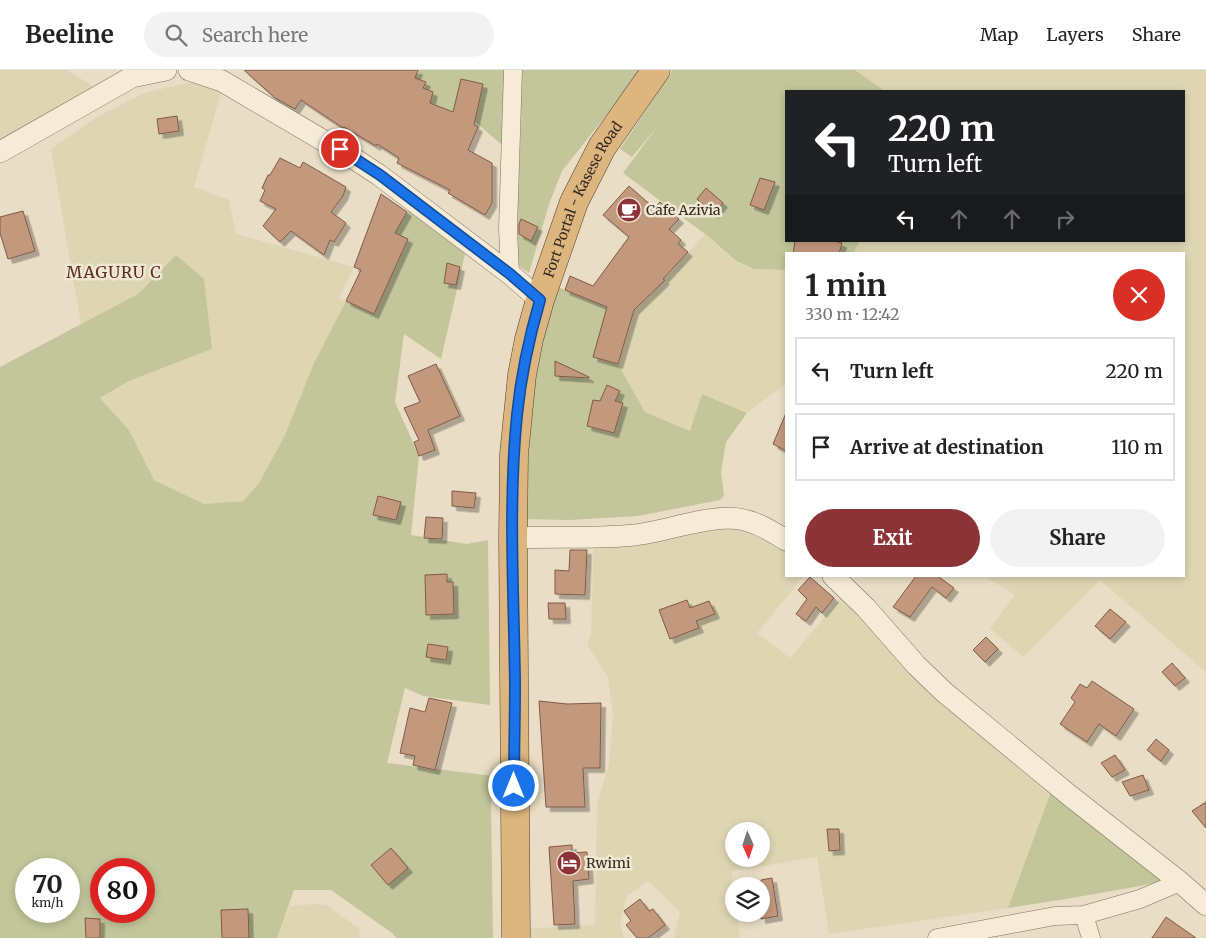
<!DOCTYPE html>
<html lang="en">
<head>
<meta charset="utf-8">
<style>
	:root { --surface:#fff; --page:#f2f2f2; --text:#222; --muted:#767676; --line:#e0e0e0; --accent:#8b3336 }
	body { margin:0; font-family:Merriweather,serif; background:var(--page); color:var(--text); height:100vh; display:flex; flex-direction:column; font-size:19px; white-space:nowrap }
	* { box-sizing:border-box; margin:0 }
	p { font-size:16px; color:var(--muted) }
	.icon { flex:none; width:28px; height:28px; fill:none; stroke:currentColor; stroke-width:2; stroke-linecap:round; stroke-linejoin:round }
	.map { position:relative; flex:1; overflow:hidden }
	.details { position:absolute; left:785px; top:182px; width:400px; height:325px; display:flex; flex-direction:column; background:var(--surface); border-radius:0px; box-shadow:0 2px 8px #0003 }
	.details>* { flex:none }
	.banner { position:absolute; left:785px; top:20px; width:400px; height:152px; border-radius:0px; box-shadow:0 2px 8px #0003; background:#202124; color:#fff; overflow:hidden }
	.needle { width:32px; rotate:177deg }
	.tools { position:absolute; left:725px; top:752px; display:grid; gap:10px }
	.tools a { display:grid; place-items:center; width:45px; height:45px; border-radius:50%; background:var(--surface); box-shadow:0 2px 8px #0003; font-size:25px }
	.speed { position:absolute; left:15px; top:788px; display:flex; gap:10px; font-size:25px; font-weight:700; text-align:center }
	.speed>* { display:grid; place-content:center; width:65px; height:65px; border-radius:50%; background:var(--surface); box-shadow:0 2px 8px #0003; line-height:1 }
	.speed small { font-size:12px; font-weight:400 }
	.speed .limit { border:8px solid #d22; background:#fff; color:#111 }
	.pin { position:absolute; display:grid; place-items:center; width:42px; height:42px; color:#fff; margin:-21px; border:2px solid #fff; border-radius:50%; box-shadow:0 1px 5px #0007 }
	.me { position:absolute; width:55px; margin:-28px; rotate:0deg; stroke-linejoin:round; filter:drop-shadow(0 0 4px #0008) }
	.turn { display:flex; align-items:center; gap:18px; height:105px; padding:0 20px; font-size:22px }
	.turn .icon { width:65px; height:65px; stroke-width:2.5 }
	.turn b { display:block; font-size:35px; line-height:42px }
	.lanes { display:flex; align-items:center; height:48px; padding:0 20px; background:#0003; justify-content:center; gap:25px; direction:ltr }
	.lanes .off { opacity:.35 }
	.round { display:grid; place-items:center; flex:none; width:52px; height:52px; border-radius:26px; background:var(--page) }
	.summary { display:flex; align-items:center; justify-content:space-between; height:85px; padding:0 20px }
	h1 { font-size:30px; font-weight:700; line-height:38px }
	.cta { display:flex; gap:10px; margin-top:auto; padding:10px 20px }
	.cta a { flex:1; height:58px; border-radius:30px; background:var(--accent); color:#fff; font-size:20px; font-weight:700; line-height:58px; text-align:center }
	.cta a+a { background:var(--page); color:var(--text) }
	ul { padding:0; list-style:none }
	li { display:flex; align-items:center; gap:15px; height:68px; margin:0 10px 8px; padding:0 10px; border:2px solid var(--line); border-radius:0px }
	li div { flex:1 }
	li b { display:block; font-size:19px }
	li em { font-style:normal }
	header { display:flex; align-items:center; gap:30px; box-sizing:border-box; height:70px; padding:0 25px; background:var(--surface); border-bottom:1px solid var(--line) }
	header strong { font-size:24px }
	nav { display:flex; gap:28px; margin-inline-start:auto; font-size:18px }
	.search { width:350px; height:45px; background:var(--page); display:flex; align-items:center; gap:12px; box-sizing:border-box; padding:0 18px; border-radius:28px; color:var(--muted); font-size:19px }
	.map>svg:first-child { display:block }
	.farmland { fill:#ded6b3; fill-rule:evenodd }
	.green { fill:#c2c69a; fill-rule:evenodd }
	.building { fill:#c3997e; stroke:#7f5a45; filter:url(#shadow) }
	.lines { fill:none; stroke-linecap:round; stroke-linejoin:round }
	.minor-casing { stroke:#826f5d; stroke-width:19 }
	.tertiary-casing { stroke:#826f5d; stroke-width:22 }
	.trunk-casing { stroke:#503e31; stroke-width:29 }
	.minor { stroke:#f5ebd7; stroke-width:18 }
	.tertiary { stroke:#f5ebd7; stroke-width:21 }
	.trunk { stroke:#dcb57f; stroke-width:28 }
	.route-casing { stroke:#114b97; stroke-width:12 }
	.route { stroke:#1a73e8; stroke-width:9 }
	.labels { text-anchor:middle; stroke-width:5; stroke-linejoin:round; paint-order:stroke }
	.street-label { font-size:14px; fill:#34281f; stroke:#f1e8d3 }
	.poi-label { font-size:14px; fill:#34281f; stroke:#f1e8d3; text-anchor:start }
	.quarter-label { font-size:16px; letter-spacing:1px; fill:#5c2d23; stroke:#f1e8d3 }
</style>
</head>
<body>
<header>
<strong>Beeline</strong>
<div class="search"><svg class="icon" aria-label="search" viewBox="0 0 24 24"><circle cx="10" cy="10" r="6"/><path d="M15 15l6 6"/></svg>Search here</div>
<nav><a>Map</a><a>Layers</a><a>Share</a></nav>
</header>
<div class="map">
<svg width="1206" height="868" viewBox="0 0 1206 868">
	<defs>
		<filter id="shadow"><feDropShadow dx="4.5" dy="4.5" stdDeviation="0" flood-color="#0004"/></filter>
	</defs>
	<rect width="100%" height="100%" fill="#e9ddc5"/>
	<path class="farmland" d="M0,0H68L101,22L0,78Z
		M855,0H1206V602L1100,510L1023,587L990,558L1015,525L984,506H1184V184H853L860,171H1184V21H885Z
		M187,13L223,16L194,117L229,130L236,164L354,197L339,228L346,231L314,293L285,365L259,413L243,431L204,434L154,410L129,360L100,328L129,311L212,279L176,185L138,224L81,255L51,79L97,47L144,23Z
		M705,164L736,192L754,199L786,200V313L747,343L703,324L690,361L645,342L618,295L632,242L665,210Z
		M715,446L786,472V506H804L757,563L790,588L845,523L1053,716L1008,838L829,864L817,787L732,801L734,844H737L740,868H674L680,842L648,811L627,826L620,852L624,868H522V859L595,855L597,735L609,694L613,645L608,607L587,575L591,564L594,462ZM734,761H761V789H734Z
		M315,834L326,835L360,859L359,868H277L289,836Z"/>
	<path class="green" d="M418,0H506L502,75L473,50L430,33L433,22L425,18V12L415,8Z
		M520,0H642L562,101L549,134L529,203L519,196C515,150 519,104 521,58C522,38 520,19 520,0Z
		M673,0H855L885,21H786V171H860L853,184H786V200L754,199L736,191L709,167L623,103L657,57L632,87L620,79Z
		M385,138L404,147L410,138L465,184L441,289L404,264L395,332L419,386L411,465L467,474L488,470L490,635L423,626L405,618L387,693L494,706L491,737L493,868H396L392,863L331,820H294L277,868H100V850L86,868H0V297L138,224L176,185L204,209L212,279L129,311L100,328L129,360L154,410L204,434L243,431L259,413L285,365L314,293L346,231L374,244L408,169L377,156ZM26,799H69V841H26ZM101,799H144V841H101Z
		M550,214L605,236L632,242L618,294L645,342L690,361L702,324L747,343L726,372L721,402L724,426L720,430L638,446L569,450L523,449L521,370Z
		M1053,716L1161,805L1162,812L1072,828L1008,838Z"/>
	<path class="building" d="M244,0H418L415,8L426,12L423,18L433,22L430,33L453,42L461,9L483,14L474,55L478,57L468,80L492,93V133L485,145L448,123L450,120L397,93L399,88L377,74L376,76L344,57L343,58L301,30L295,39L275,28Z
		M177,46L179,61L159,64L157,49Z
		M280,88L300,98L303,92L346,117L343,126L331,142L346,153L334,172L330,170L324,185L291,161L280,172L263,156L276,139L260,131L265,120L262,118L268,105H270Z
		M760,108L775,112L764,140L750,135Z
		M629,116L654,138L660,132L679,149L669,159L681,170L678,174L688,182L663,209L665,210L634,240L618,294L593,287L607,237L565,220L570,206L593,216L629,167L603,145Z
		M706,118L723,133L714,144L697,129Z
		M381,124L407,142L395,163L408,169L374,244L346,231L361,200L354,197Z
		M23,141L35,181L8,189L0,163V147Z
		M521,149L538,157L531,171L519,164V154Z
		M795,171H834L842,173L839,184H793Z
		M447,193L460,197L456,215L444,213Z
		M555,291L589,307V308L555,306Z
		M436,294L460,346L428,360L435,380L419,386L414,372L419,370L404,338L420,332L408,306Z
		M607,315L620,321L615,331L623,333L614,363L587,356L593,330L600,331Z
		M786,343V381L773,374Z
		M452,421L476,423L474,438L452,436Z
		M378,426L401,432L396,450L373,445Z
		M426,447L443,448L442,469L424,468Z
		M570,480H587L585,525L555,524V500L569,501Z
		M447,504V512H453L454,544L426,545L425,505Z
		M916,506H939V507L954,518L946,528L932,517L910,547L893,537Z
		M810,507L834,528L822,543L816,537L806,551L796,544L807,529L798,520Z
		M687,530L690,538L709,531L715,544L696,551L699,558L670,569L659,540Z
		M548,533H565L566,549H549Z
		M1110,539L1126,552L1110,569L1095,556Z
		M986,567L998,579L985,592L973,580Z
		M428,574L448,577L446,590L426,587Z
		M1172,593L1185,608L1175,616L1162,602Z
		M1092,611L1134,639L1116,666L1099,654L1087,672L1060,654L1075,632L1071,628L1080,614L1087,618Z
		M429,628L452,633L435,700L413,695L415,686L400,683L410,638L425,642Z
		M539,631L567,634L601,633L600,698H583L585,737H546Z
		M1156,669L1169,680L1161,691L1147,680Z
		M1115,685L1125,700L1112,707L1101,693Z
		M1143,705L1149,720L1130,726L1122,712Z
		M1206,732V758L1192,741Z
		M827,759H839L840,780L829,781Z
		M572,775V783L587,782L589,809L573,811L575,854L554,855L549,777Z
		M391,778L408,798L388,815L371,795Z
		M772,808L778,846L761,849V810Z
		M640,829L649,841L653,839L665,855L648,868H637L626,855L631,851L624,841Z
		M248,839L249,868H222L221,840Z
		M1166,847L1196,868H1152Z
		M85,848L100,849V868H86Z"/>
	<g class="lines">
		<defs>
			<path id="minor" d="M510,204L508,159L513,0
				M1084,845L1091,868
				M937,868L1055,846L1084,845L1140,829L1180,812"/>
			<path id="tertiary" d="M189,0L222,11L353,88L379,105L510,204L540,230
				M132,7L166,0
				M0,82L132,7L140,0
				M513,468C553,466 595,469 635,465C666,461 700,448 730,448C752,449 768,459 786,470
				M833,506L866,538L916,595L944,622L1069,725L1180,812L1206,835"/>
			<g id="trunk">
				<path id="s1" d="M516,868L513,468L514,384L522,305L529,269L540,230L574,132L602,77L656,0"/>
			</g>
		</defs>
		<use href="#minor" class="minor-casing"/>
		<use href="#tertiary" class="tertiary-casing"/>
		<use href="#trunk" class="trunk-casing"/>
		<use href="#minor" class="minor"/>
		<use href="#tertiary" class="tertiary"/>
		<use href="#trunk" class="trunk"/>
	</g>
	<g class="lines">
		<defs>
			<path id="route" d="M340,79L380,105L510,204L540,230C529,268 521,305 517,345C508,434 514,525 515,614C515,648 514,682 514,716"/>
		</defs>
		<use href="#route" class="route-casing"/>
		<use href="#route" class="route"/>
	</g>
	<defs>
		<symbol id="cafe-disc" viewBox="-11 -11 22 22"><circle r="9.5" fill="#8b3336" stroke="#f1e8d3"/><path d="M-5.5-4.5H6V0H3Q3 3.5 0 3.5H-2.5Q-5.5 3.5-5.5 0ZM3-3.2v2h1.7v-2ZM-6 4.5H4V6H-6Z" fill="#fff"/></symbol>
		<symbol id="hotel-disc" viewBox="-11 -11 22 22"><circle r="9.5" fill="#8b3336" stroke="#f1e8d3"/><path d="M-6-4.5h1.5V1H6V5H4.5V3h-9V5H-6ZM-4 0a1.8 1.8 0 1 1 3.6 0ZM.5 0V-2.5h3Q6-2.5 6 0Z" fill="#fff"/></symbol>
	</defs>
	<g fill-rule="evenodd">
		<use href="#cafe-disc" x="615" y="126" width="28" height="28"/>
		<use href="#hotel-disc" x="555" y="779" width="28" height="28"/>
	</g>
	<g class="labels">
		<g class="street-label">
			<text dy="5" stroke="none"><textPath href="#s1" startOffset="750">Fort Portal - Kasese Road</textPath></text>
		</g>
		<g class="poi-label">
			<text x="646" y="145">Cafe Azivia</text>
			<text x="586" y="798">Rwimi</text>
		</g>
		<g class="quarter-label">
			<text x="114" y="208">MAGURU C</text>
		</g>
	</g>
</svg>
<div class="tools">
<a><svg class="needle" viewBox="-14 -14 28 28"><path d="M0-13l5 13h-10z" fill="#e53935"/><path d="M0 13l5-13h-10z" fill="#767676"/></svg></a>
<a><svg class="icon" aria-label="layers" viewBox="0 0 24 24"><path d="M12 4l9 5-9 5-9-5zM3 14l9 5 9-5"/></svg></a>
</div>
<div class="speed"><div>70<small>km/h</small></div><div class="limit">80</div></div>
<div class="pin" style="left:340px;top:79px;background:#d93025"><svg class="icon" aria-label="arrive" viewBox="0 0 24 24"><path d="M6 21V4h12l-3 4 3 4H6"/></svg></div>
<svg class="me" style="left:514px;top:716px" viewBox="-20 -20 40 40"><circle r="17" fill="#1a73e8" stroke="#fff" stroke-width="3"/><path d="M0-11L8 9 0 5-8 9z" fill="#fff"/></svg>
<div class="banner">
<div class="turn"><svg class="icon" aria-label="left" viewBox="0 0 24 24"><path d="M17 20v-9H6M10 6l-5 5 5 5"/></svg><div><b>220 m</b>Turn left</div></div>
<div class="lanes"><svg class="icon" aria-label="left" viewBox="0 0 24 24"><path d="M17 20v-9H6M10 6l-5 5 5 5"/></svg><svg class="icon off" aria-label="ahead" viewBox="0 0 24 24"><path d="M12 20V5M6 11l6-6 6 6"/></svg><svg class="icon off" aria-label="ahead" viewBox="0 0 24 24"><path d="M12 20V5M6 11l6-6 6 6"/></svg><svg class="icon off" aria-label="right" viewBox="0 0 24 24"><path d="M7 20v-9h11M14 6l5 5-5 5"/></svg></div>
</div>
<section class="details">
<div class="summary"><div><h1>1 min</h1><p>330 m · 12:42</p></div><a class="round" style="background:#d93025;color:#fff"><svg class="icon" aria-label="close" viewBox="0 0 24 24"><path d="M6 6l12 12M18 6L6 18"/></svg></a></div>
<ul>
<li><svg class="icon" aria-label="left" viewBox="0 0 24 24"><path d="M17 20v-9H6M10 6l-5 5 5 5"/></svg><div><b>Turn left</b></div><em>220 m</em></li>
<li><svg class="icon" aria-label="arrive" viewBox="0 0 24 24"><path d="M6 21V4h12l-3 4 3 4H6"/></svg><div><b>Arrive at destination</b></div><em>110 m</em></li>
</ul>
<div class="cta"><a>Exit</a><a>Share</a></div>
</section>
</div>
</body>
</html>
